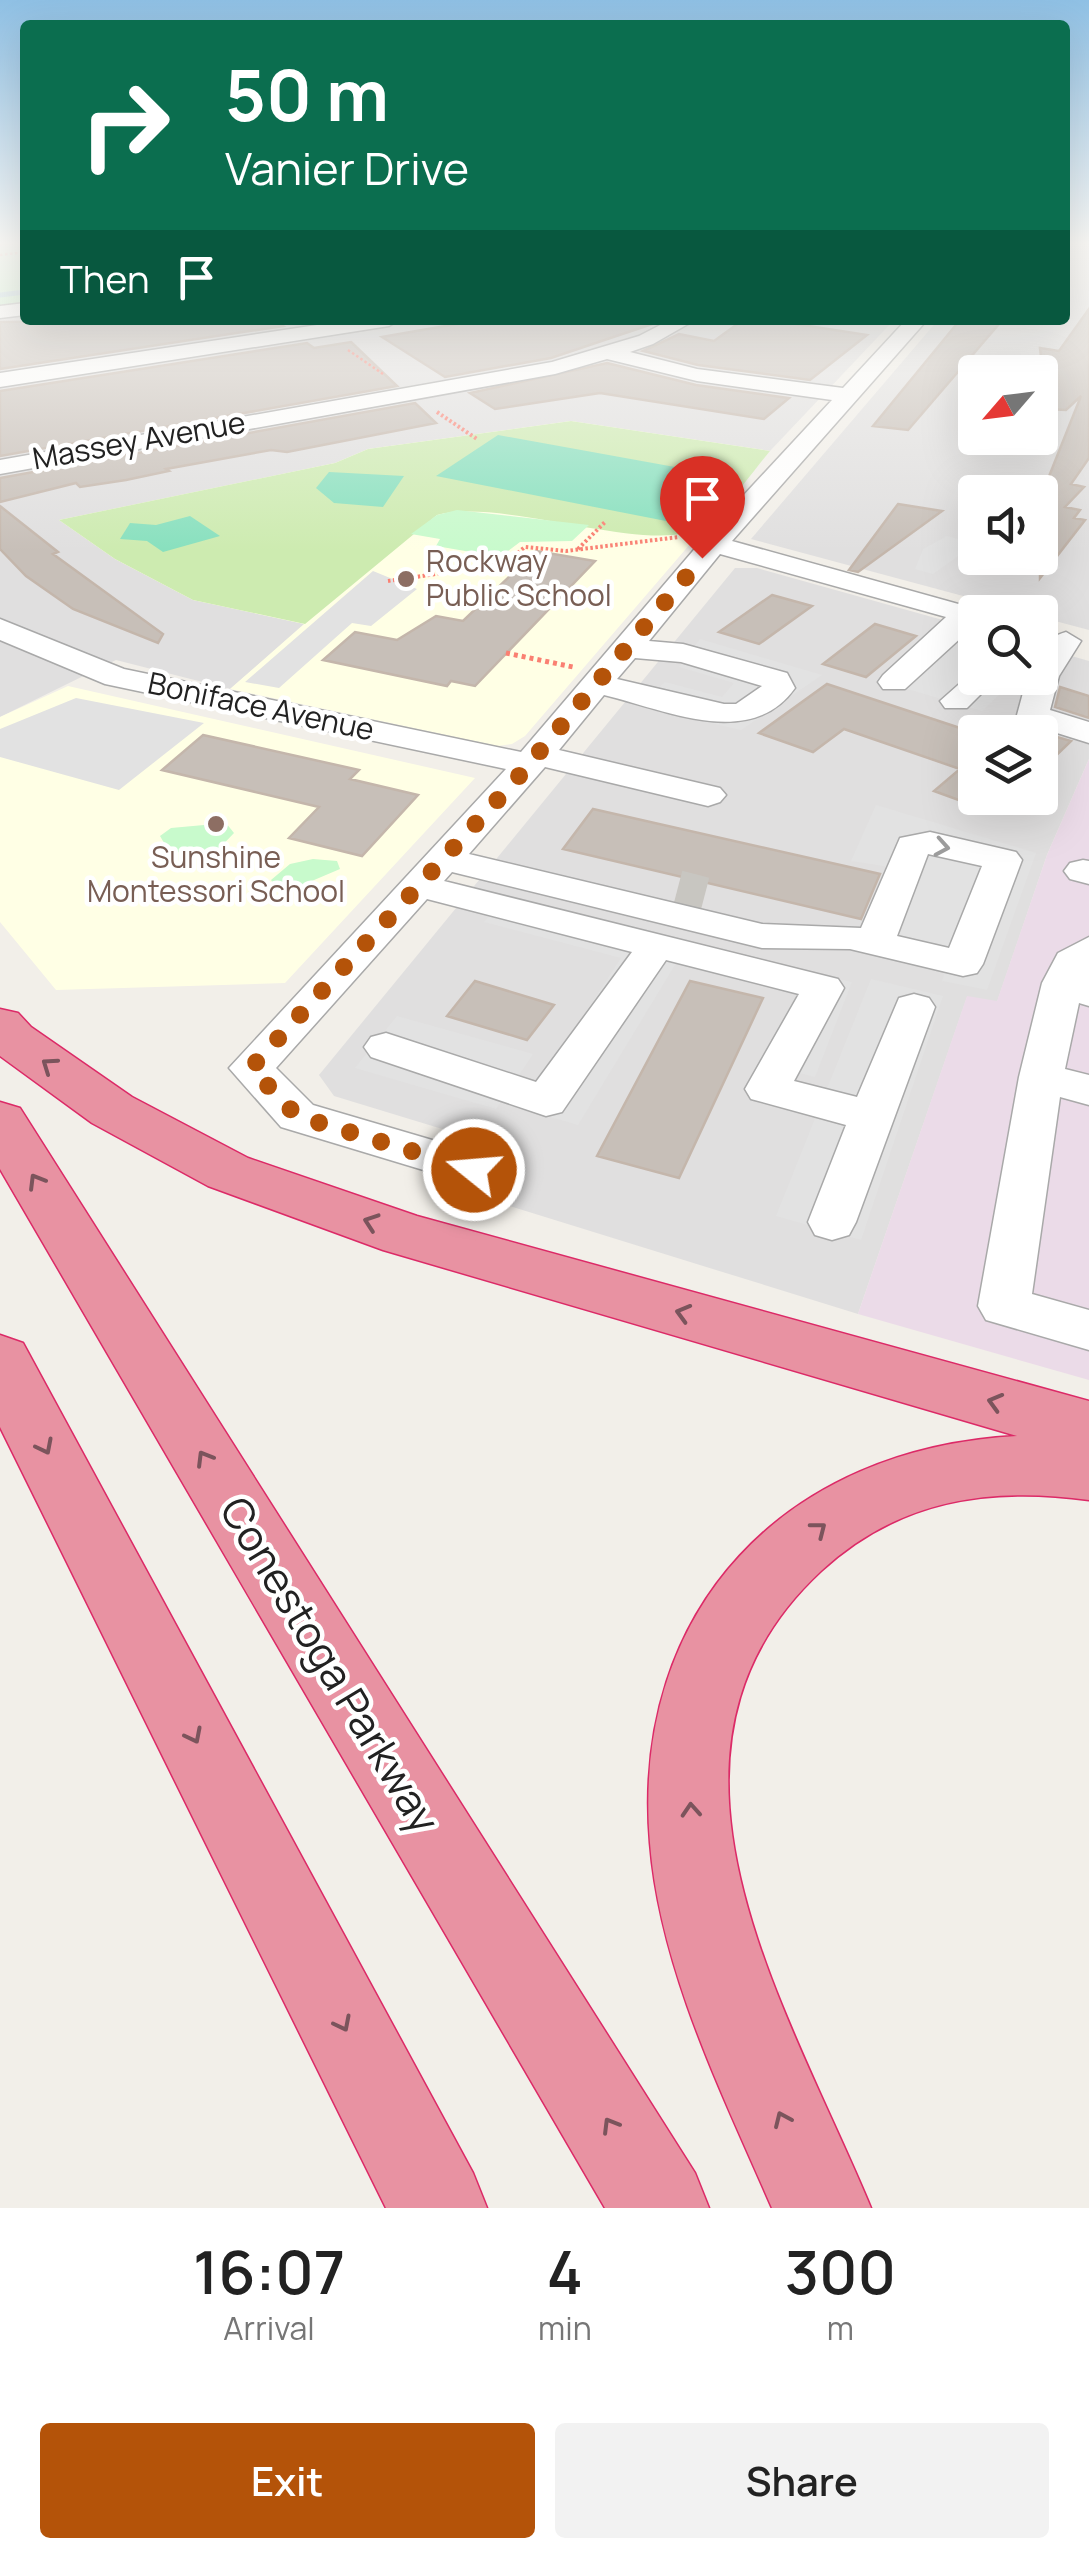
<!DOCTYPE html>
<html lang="en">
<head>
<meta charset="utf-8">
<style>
	:root { --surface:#fff; --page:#f2f2f2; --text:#222; --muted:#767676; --accent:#b45309 }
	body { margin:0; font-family:Manrope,sans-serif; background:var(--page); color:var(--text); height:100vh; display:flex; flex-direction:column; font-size:38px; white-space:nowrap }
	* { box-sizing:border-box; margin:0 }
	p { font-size:32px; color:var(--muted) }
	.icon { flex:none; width:55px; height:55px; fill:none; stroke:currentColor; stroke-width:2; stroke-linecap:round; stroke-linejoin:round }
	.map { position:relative; height:2208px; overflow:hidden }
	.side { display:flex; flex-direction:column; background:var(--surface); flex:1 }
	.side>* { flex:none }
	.hud { position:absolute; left:20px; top:20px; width:1050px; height:305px; border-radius:10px; box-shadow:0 10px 40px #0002; background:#0b6e4f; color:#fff; overflow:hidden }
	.needle { width:65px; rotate:242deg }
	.controls { position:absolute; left:958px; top:355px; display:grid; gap:20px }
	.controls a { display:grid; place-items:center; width:100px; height:100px; border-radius:10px; background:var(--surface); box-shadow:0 10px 40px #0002; font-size:50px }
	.pin { position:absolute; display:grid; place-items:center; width:85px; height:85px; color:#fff; margin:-102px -42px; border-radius:50% 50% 50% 0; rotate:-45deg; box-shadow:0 0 10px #0007 }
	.pin .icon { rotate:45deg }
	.me { position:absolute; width:110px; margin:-55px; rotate:287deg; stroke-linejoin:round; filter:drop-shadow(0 0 8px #0008) }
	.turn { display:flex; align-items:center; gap:35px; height:210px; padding:0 40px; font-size:45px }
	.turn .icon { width:130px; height:130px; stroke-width:2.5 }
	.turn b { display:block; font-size:70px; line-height:85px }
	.then { display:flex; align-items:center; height:95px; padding:0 40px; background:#0003; gap:20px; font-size:38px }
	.eta { display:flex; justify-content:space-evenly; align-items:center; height:170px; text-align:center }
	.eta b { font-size:60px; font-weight:600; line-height:70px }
	.button { display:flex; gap:20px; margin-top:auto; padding:20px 40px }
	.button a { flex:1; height:115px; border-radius:10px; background:var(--accent); color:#fff; font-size:40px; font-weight:600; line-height:115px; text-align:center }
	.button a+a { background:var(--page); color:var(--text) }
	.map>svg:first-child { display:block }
	.residential { fill:#e0dfdf; fill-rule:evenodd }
	.industrial { fill:#ebdbe8 }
	.education { fill:#ffffe5 }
	.grass { fill:#cdebb0 }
	.park { fill:#c8facc }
	.pitch { fill:#88e0be }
	.parking { fill:#e2e2e2 }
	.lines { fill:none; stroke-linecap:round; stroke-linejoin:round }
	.stream { stroke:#aad3df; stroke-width:5 }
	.building { fill:#c7bfb8; stroke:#c4b6ab; stroke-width:2.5 }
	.minor-tunnel { stroke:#c8c6c1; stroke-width:42; stroke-dasharray:42 21; stroke-linecap:butt }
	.minor-casing { stroke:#a9a9a9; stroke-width:3 }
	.highway-casing { stroke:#dc2a67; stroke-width:3 }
	.path-far2 { stroke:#fa8072; stroke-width:2.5; stroke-dasharray:2.5 2.5; stroke-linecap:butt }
	.path-far1 { stroke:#fa8072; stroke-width:4; stroke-dasharray:2.5 2.5; stroke-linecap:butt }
	.path { stroke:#fa8072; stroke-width:5; stroke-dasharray:4 4; stroke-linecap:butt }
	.minor { fill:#fff; fill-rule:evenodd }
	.highway { fill:#e892a2; fill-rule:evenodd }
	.oneway { stroke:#9c9c9c }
	.oneway2 { stroke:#7b545c }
	.route { stroke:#b45309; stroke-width:18; stroke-dasharray:0 32.4 }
	.education-dot { fill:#8d6e63; stroke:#fff; stroke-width:4 }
	.labels { text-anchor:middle; stroke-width:9; stroke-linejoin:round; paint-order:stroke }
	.far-street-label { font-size:30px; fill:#222; stroke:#fff }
	.far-education-label { font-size:30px; fill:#785e54; stroke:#fff; text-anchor:start }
	.near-street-label { font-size:42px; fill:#222; stroke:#fff }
</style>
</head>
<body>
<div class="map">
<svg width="1089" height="2208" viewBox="0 0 1089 2208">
	<rect width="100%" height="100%" fill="#f2efe9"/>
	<path class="residential" d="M1065,243H1089V630L1040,617V612H1023L751,539L938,320H1065ZM975,372H1040V438H975ZM975,492H1040V558H975Z
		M25,304V320H894L770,451L571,421L368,449L335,463L61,521L115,559L193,600L305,624L230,689L116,660L0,717V308Z
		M735,568H757L975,629V678H1040V647L1089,661V759L1047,855L997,1002L967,997L858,1314L474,1195L498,1146L334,1096L319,1075ZM975,732H1040V798H975Z"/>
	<path class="industrial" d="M1089,759V1380L858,1314L967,996L997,1001L1047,855Z"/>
	<path class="education" d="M571,421L770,451L525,736L512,744L498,746L230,689L304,624L193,600L115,559L59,520L335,463L368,449Z
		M68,686L475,778L285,983L56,990L0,922V717Z"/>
	<path class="grass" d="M571,421L770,451C752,472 725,512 703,526C655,558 507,497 437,515L305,624L193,600L115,559L59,520L335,463L368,449Z"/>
	<path class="park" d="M0,243H25V304L0,308Z
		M457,510L589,525L572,541L520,542L500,557L436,546L440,539L411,534L437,515Z
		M226,823L234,833L211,857L194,858L167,848L160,836L171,828Z
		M313,859L337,861L340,869L300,886L276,887L271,880L290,864Z"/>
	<path class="pitch" d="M498,435L719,475L666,521L436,476Z
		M329,472L404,476L383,507L334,503L316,488Z
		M190,516L220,536L163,552L147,541L120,539L130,523L156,525Z"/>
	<path class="parking" d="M947,536L975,544V558H1025L1061,567L1047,577L961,554L933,574L915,569L923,549Z
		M373,571L417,589L371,626L352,623L279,688L245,682Z
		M935,630L975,641V678H1017L982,711L877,680Z
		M700,639L822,675L741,730L638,706L665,682L722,697L734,683L679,667Z
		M76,698L204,723L119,790L0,757V729Z
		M876,805L1036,853L987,990L942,981L949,959L869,944L897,868L851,861Z
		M503,899L687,945L578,1125L523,1109L621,958L484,922Z
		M819,974L852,982L815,1077L780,1068Z
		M871,979L943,996L861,1240L776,1216Z
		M397,1016L533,1054L496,1109L355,1068Z"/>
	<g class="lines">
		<path class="stream" d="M0,295L25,292"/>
	</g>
	<path class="building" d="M1089,309V458L1071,484L1084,487L1065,507L1080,510L1074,518L1085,520L1040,578V499L1081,396L1066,410L1047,409L1040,348L1059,351Z
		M223,320H273L283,326L0,369V322Z
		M480,320H655V323L551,358L445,377L382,337Z
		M743,320H770L867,335L810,380L698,365L643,351L679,334L714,341Z
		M960,320L999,324L908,430L873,426Z
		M351,342L397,386L0,456V391L307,343L314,348Z
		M607,363L696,385L789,398L764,419L600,393L495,409L470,393Z
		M415,403L436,423L287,452L271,450L166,469L169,471L126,480L80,487L76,483L0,502V478Z
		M898,504L942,511L858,572L849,570Z
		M0,506L58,552L53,554L163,634L158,643L73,609L26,576L0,549Z
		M536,551L595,561L475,686L451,681L447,686L323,660L355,632L397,640L436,616L463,621Z
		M772,595L812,606L759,644L719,632Z
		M875,624L916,636L866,677L823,664Z
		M827,684L975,733V806L934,791L960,769L844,729L813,752L759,733Z
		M1060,687L1089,696V718L1055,707Z
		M1040,732L1071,741L1040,771Z
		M203,735L359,770L350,779L418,795L362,856L289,838L319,807L162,770Z
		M593,809L880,874L861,919L563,849Z
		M475,981L554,1005L527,1040L447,1016Z
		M690,981L763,998L679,1178L597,1156Z"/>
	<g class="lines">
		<path class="minor-tunnel" d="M677,891L704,898"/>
		<defs>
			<path id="minor" d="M25,303V315L0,318V306Z
				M350,320H399L389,326L0,387V373Z
				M670,320H695L653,344L630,352L697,369L843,388L906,320H927L732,541L987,612H975V625L905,689H883L878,682L883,675L946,617L720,554L649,641L683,644L787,673L795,688C751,751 663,709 604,695L559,750L720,788L726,795L720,802L708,806L545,767L469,854L762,924L861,928L900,838L930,832L1016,852L1022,860L983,964L977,973L963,976L850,949L762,948L452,872L444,881L838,979L844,988L794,1081L857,1097L899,998L914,994L929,998L935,1007L856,1222L849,1235L832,1240L815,1235L808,1222L846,1125L751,1099L745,1089L799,994L666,960L562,1112L546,1116L371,1057L364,1047L371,1037L386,1033L536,1082L632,952L427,899L276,1068L313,1105L490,1157L497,1169L490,1181L473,1185L281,1127L229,1068L506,769L105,684L0,640V619L124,669L521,752L704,538L832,400L697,381L607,359L555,374L0,474V460L552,362L639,336ZM635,658L681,662L762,686L736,704H724L617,679ZM928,854L982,866L949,948L897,936Z
				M1066,632L1081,641L1059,676L1050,710L1089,722V743L1022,722L1017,715L1027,678H1040C1040,657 1043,638 1066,632Z
				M975,670V678H997L967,708H945L940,701Z
				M1083,860L1089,861V884L1070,879L1064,871L1070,863Z
				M1089,937V1006L1079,1003L1065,1069L1089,1075V1105L1060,1097L1032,1294L1089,1310V1350L986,1320L978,1306L1019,1077L1042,983L1058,953Z"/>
			<path id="highway" d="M0,1009L18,1013L31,1027L132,1097L248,1158L417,1216L1089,1401V1500C988,1486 898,1500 821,1571C624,1754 790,2012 871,2208H772C722,2093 660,1969 650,1843C630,1608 787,1448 1017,1436L383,1250L208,1186L92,1123L0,1056Z
				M0,1102L20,1108L695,2173L709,2208H605L0,1169Z
				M0,1335L23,1343L473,2173L487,2208H386L0,1427Z"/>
		</defs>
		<use href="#minor" class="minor-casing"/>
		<use href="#highway" class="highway-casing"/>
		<path class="path-far2" d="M0,245L13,243
			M0,255L25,252
			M348,350L383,374"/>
		<path class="path-far1" d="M437,412L477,439
			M578,549L606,521
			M388,581L504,564L525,547L566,551L679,537"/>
		<path class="path" d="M506,653L573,667"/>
		<use href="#minor" class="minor"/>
		<use href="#highway" class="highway"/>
	</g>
	<defs><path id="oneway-chevron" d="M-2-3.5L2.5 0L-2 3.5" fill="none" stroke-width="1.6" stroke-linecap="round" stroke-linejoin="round" transform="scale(2.5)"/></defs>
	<use class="oneway" href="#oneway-chevron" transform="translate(942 847) rotate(10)"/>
	<g class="oneway2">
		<use href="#oneway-chevron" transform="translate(49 1065) rotate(-145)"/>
		<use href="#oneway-chevron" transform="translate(36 1181) rotate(-121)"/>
		<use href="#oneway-chevron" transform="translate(371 1222) rotate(-161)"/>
		<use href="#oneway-chevron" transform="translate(683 1313) rotate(-164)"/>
		<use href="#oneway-chevron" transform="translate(995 1402) rotate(-164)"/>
		<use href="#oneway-chevron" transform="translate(45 1447) rotate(63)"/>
		<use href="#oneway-chevron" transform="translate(204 1458) rotate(-121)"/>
		<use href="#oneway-chevron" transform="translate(819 1529) rotate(-38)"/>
		<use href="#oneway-chevron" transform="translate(194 1736) rotate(63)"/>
		<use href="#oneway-chevron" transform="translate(691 1810) rotate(-94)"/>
		<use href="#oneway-chevron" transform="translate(343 2024) rotate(63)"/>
		<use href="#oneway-chevron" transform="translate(782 2119) rotate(-114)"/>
		<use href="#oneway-chevron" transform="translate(610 2125) rotate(-121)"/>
	</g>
	<linearGradient id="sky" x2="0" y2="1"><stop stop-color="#8fc0e4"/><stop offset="0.44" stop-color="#f9f8f5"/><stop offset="1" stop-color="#f9f8f5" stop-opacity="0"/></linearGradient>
	<rect width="1089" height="552" fill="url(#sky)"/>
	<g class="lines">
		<path class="route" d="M474,1170L297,1116L251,1068L514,782L702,558"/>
	</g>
	<g class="education-dot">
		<circle cx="406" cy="579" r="10"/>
		<circle cx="216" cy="824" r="10"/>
	</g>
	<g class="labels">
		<g class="far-street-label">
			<text transform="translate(139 441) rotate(-10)" y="10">Massey Avenue</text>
			<text transform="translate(261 707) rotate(12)" y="10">Boniface Avenue</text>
		</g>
		<g class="far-education-label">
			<text x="426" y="572">Rockway<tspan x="426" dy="34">Public School</tspan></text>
			<text x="216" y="868" text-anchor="middle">Sunshine<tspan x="216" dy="34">Montessori School</tspan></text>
		</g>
		<g class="near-street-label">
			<text transform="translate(330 1665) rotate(59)" y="15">Conestoga Parkway</text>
		</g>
	</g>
</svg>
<div class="controls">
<a><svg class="needle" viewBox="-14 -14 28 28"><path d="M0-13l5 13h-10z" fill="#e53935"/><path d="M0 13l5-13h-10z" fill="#767676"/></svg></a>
<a><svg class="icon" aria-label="sound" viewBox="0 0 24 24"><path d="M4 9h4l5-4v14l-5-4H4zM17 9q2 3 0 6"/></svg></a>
<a><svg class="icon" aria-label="search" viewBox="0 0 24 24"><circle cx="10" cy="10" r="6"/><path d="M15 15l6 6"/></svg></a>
<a><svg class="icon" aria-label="layers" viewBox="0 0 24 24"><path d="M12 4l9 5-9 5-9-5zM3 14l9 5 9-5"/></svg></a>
</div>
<div class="pin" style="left:702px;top:558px;background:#d93025"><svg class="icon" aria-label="arrive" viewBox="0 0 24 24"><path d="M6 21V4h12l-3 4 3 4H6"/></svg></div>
<svg class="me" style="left:474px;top:1170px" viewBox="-20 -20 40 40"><circle r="17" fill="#b45309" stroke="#fff" stroke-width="3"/><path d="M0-11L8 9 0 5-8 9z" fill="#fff"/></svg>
<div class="hud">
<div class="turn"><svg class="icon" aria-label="right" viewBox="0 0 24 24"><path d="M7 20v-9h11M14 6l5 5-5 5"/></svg><div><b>50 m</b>Vanier Drive</div></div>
<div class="then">Then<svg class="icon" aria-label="arrive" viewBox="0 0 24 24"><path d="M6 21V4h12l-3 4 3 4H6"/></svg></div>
</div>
</div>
<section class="side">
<div class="eta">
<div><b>16:07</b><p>Arrival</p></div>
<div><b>4</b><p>min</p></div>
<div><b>300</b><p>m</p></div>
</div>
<div class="button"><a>Exit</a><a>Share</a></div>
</section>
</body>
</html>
